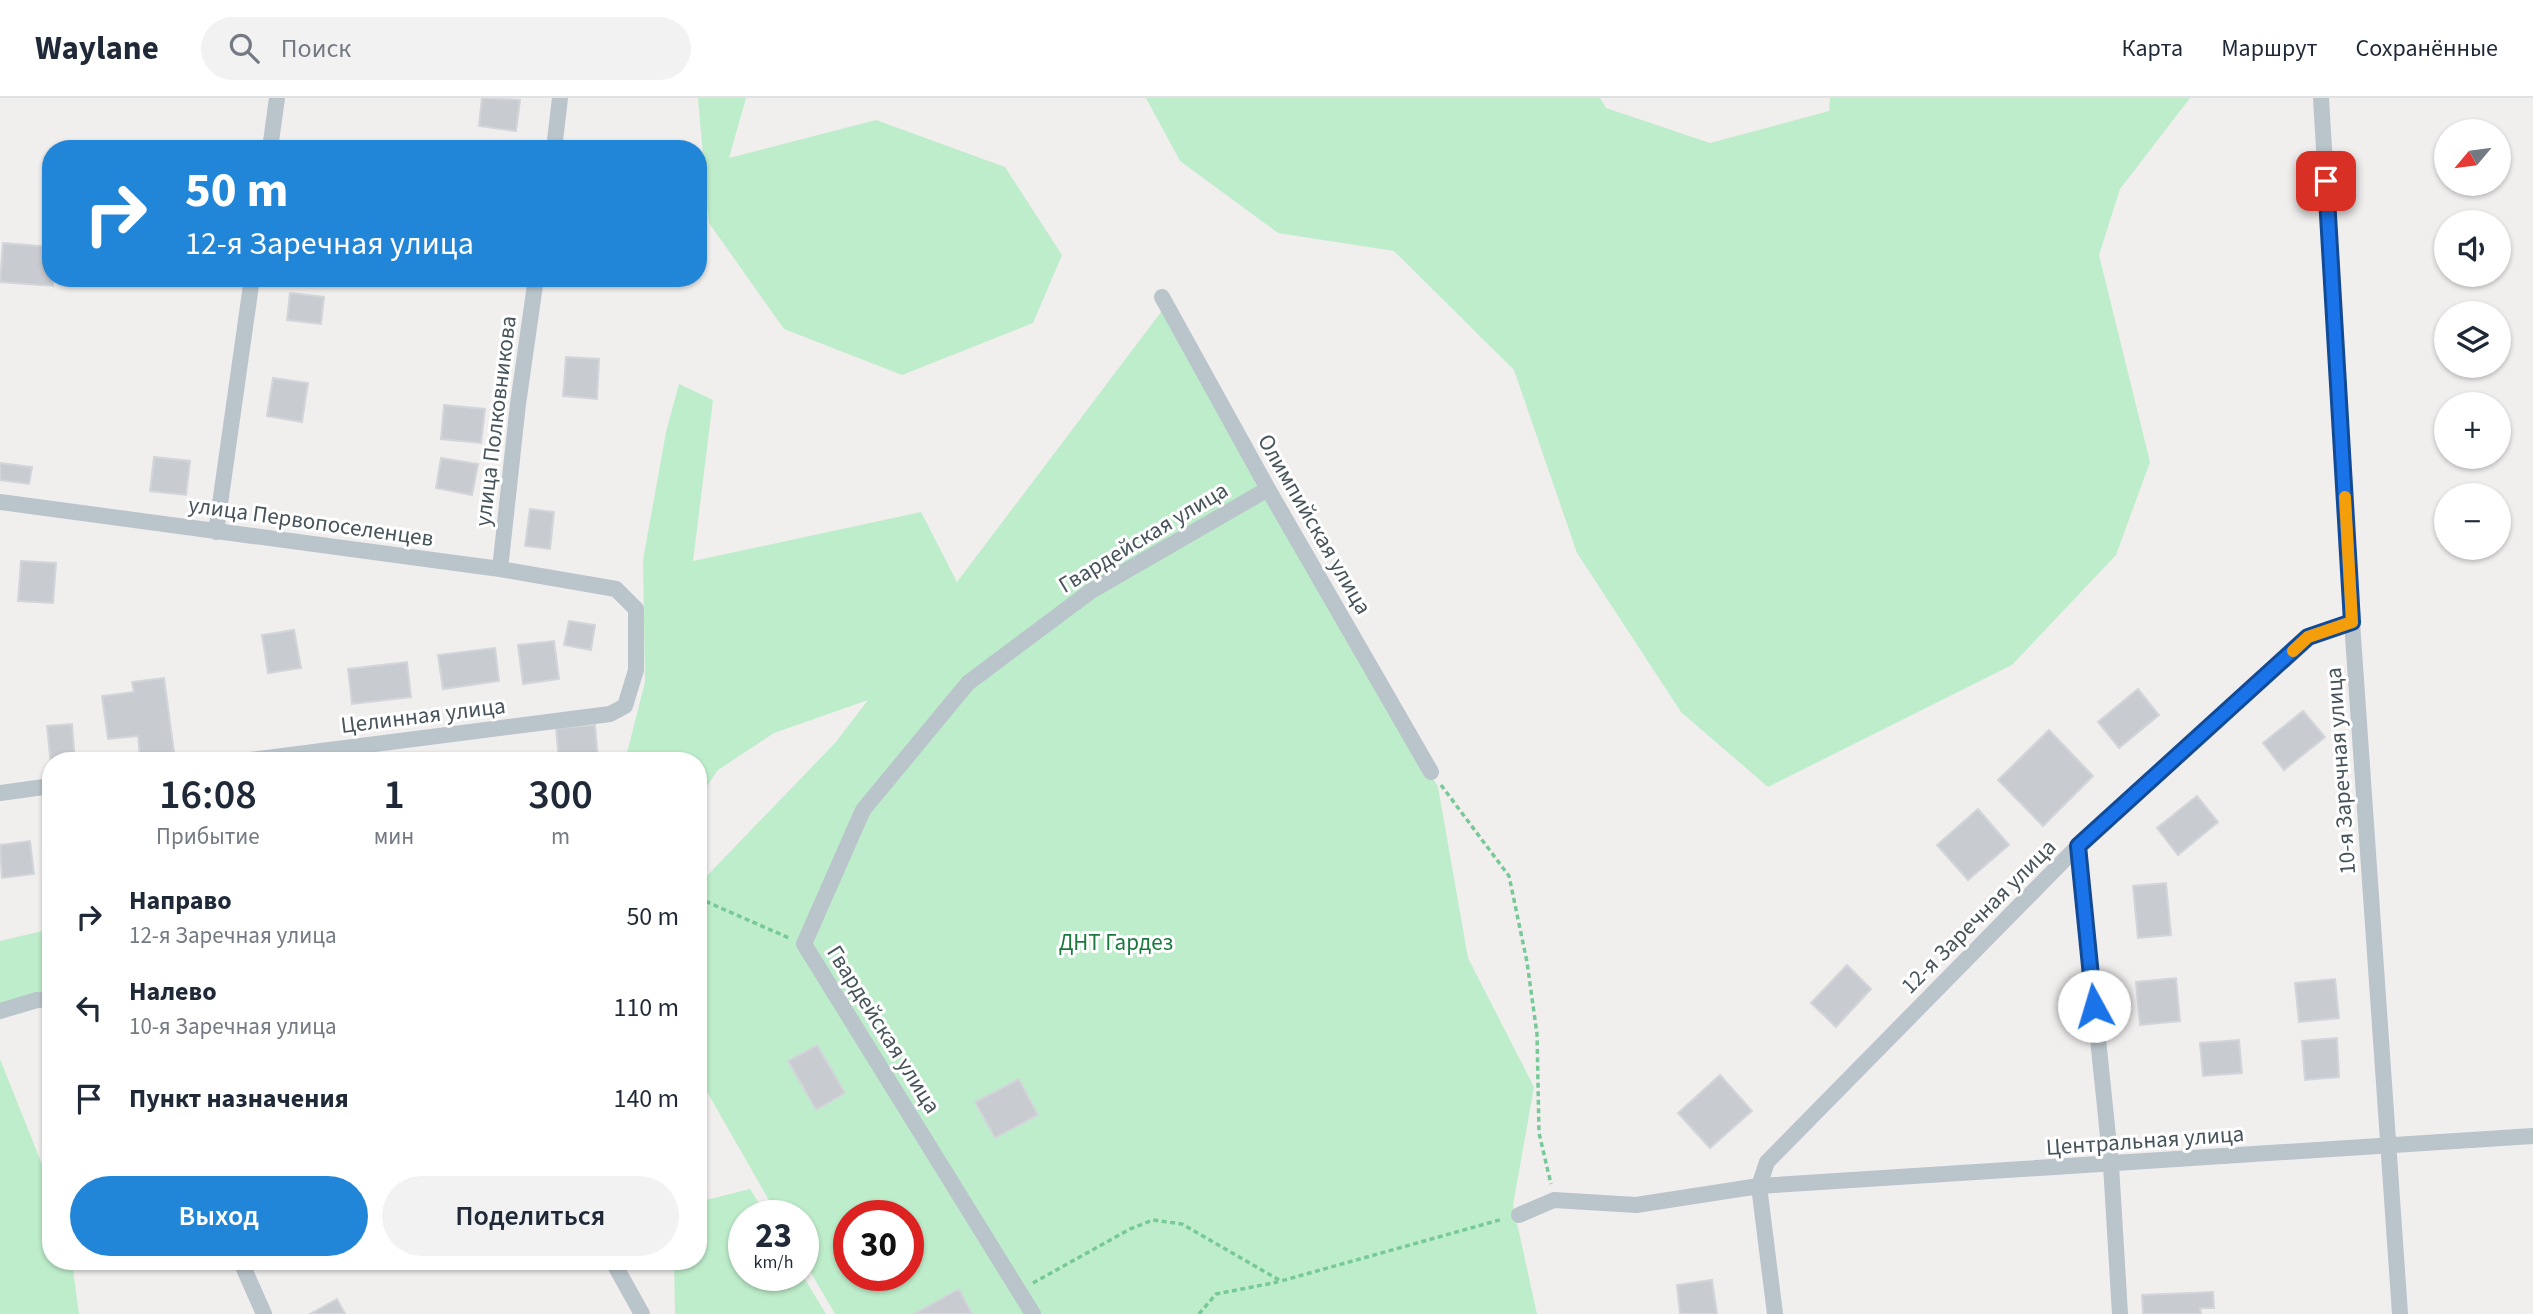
<!DOCTYPE html>
<html lang="ru">
<head>
<meta charset="utf-8">
<style>
	:root { --surface:#fff; --page:#f2f2f3; --text:#1f2937; --muted:#747a83; --line:#e0e1e3; --accent:#2185d8 }
	body { margin:0; font-family:"Source Sans 3",sans-serif; background:var(--page); color:var(--text); height:100vh; display:flex; flex-direction:column; font-size:26px; white-space:nowrap }
	* { box-sizing:border-box; margin:0 }
	p { font-size:23px; color:var(--muted) }
	.icon { flex:none; width:38px; height:38px; fill:none; stroke:currentColor; stroke-width:2; stroke-linecap:round; stroke-linejoin:round }
	.map { position:relative; flex:1; overflow:hidden }
	.sheet { position:absolute; left:42px; top:654px; width:665px; height:518px; display:flex; flex-direction:column; background:var(--surface); border-radius:28px; box-shadow:0 2px 5px #0004 }
	.sheet>* { flex:none }
	.banner { position:absolute; left:42px; top:42px; width:665px; height:147px; border-radius:28px; box-shadow:0 2px 5px #0004; background:#2185d8; color:#fff; overflow:hidden }
	.needle { width:46px; rotate:241deg }
	.tools { position:absolute; left:2434px; top:21px; display:grid; gap:14px }
	.tools a { display:grid; place-items:center; width:77px; height:77px; border-radius:50%; background:var(--surface); box-shadow:0 2px 5px #0004; font-size:35px }
	.speed { position:absolute; left:728px; top:1102px; display:flex; gap:14px; font-size:35px; font-weight:700; text-align:center }
	.speed>* { display:grid; place-content:center; width:91px; height:91px; border-radius:50%; background:var(--surface); box-shadow:0 2px 5px #0004; line-height:1 }
	.speed small { font-size:18px; font-weight:400 }
	.speed .limit { border:10px solid #d22; background:#fff; color:#111 }
	.pin { position:absolute; display:grid; place-items:center; width:60px; height:60px; color:#fff; margin:-30px; border-radius:14px; box-shadow:0 4px 10px #0006 }
	.me { position:absolute; width:77px; margin:-38px; rotate:354deg; stroke-linejoin:round; filter:drop-shadow(0 0 5px #0008) }
	.turn { display:flex; align-items:center; gap:24px; height:147px; padding:0 28px; font-size:32px }
	.turn .icon { width:91px; height:91px; stroke-width:2.5 }
	.turn b { display:block; font-size:49px; line-height:60px }
	.eta { display:flex; justify-content:space-evenly; align-items:center; height:119px; text-align:center }
	.eta b { font-size:42px; font-weight:600; line-height:49px }
	.cta { display:flex; gap:14px; margin-top:auto; padding:14px 28px }
	.cta a { flex:1; height:80px; border-radius:42px; background:var(--accent); color:#fff; font-size:28px; font-weight:600; line-height:80px; text-align:center }
	.cta a+a { background:var(--page); color:var(--text) }
	ul { padding:0; list-style:none }
	li { display:flex; align-items:center; gap:21px; height:91px; padding:0 28px }
	li div { flex:1 }
	li b { display:block; font-size:26px }
	li em { font-style:normal }
	header { display:flex; align-items:center; gap:42px; box-sizing:border-box; height:98px; padding:0 35px; background:var(--surface); border-bottom:2px solid var(--line) }
	header strong { font-size:33px }
	nav { display:flex; gap:38px; margin-inline-start:auto; font-size:24px }
	.search { width:490px; height:63px; background:var(--page); display:flex; align-items:center; gap:18px; box-sizing:border-box; padding:0 24px; border-radius:38px; color:var(--muted); font-size:26px }
	.map>svg:first-child { display:block }
	.green { fill:#beedcb; fill-rule:evenodd }
	.building { fill:#c8ccd1; stroke:#d2d5d9; stroke-width:2 }
	.lines { fill:none; stroke-linecap:round; stroke-linejoin:round }
	.path { stroke:#78c998; stroke-width:3.5; stroke-dasharray:5 3.5; stroke-linecap:butt }
	.street { stroke:#bac4cb; stroke-width:16 }
	.route-casing { stroke:#114b97; stroke-width:18 }
	.route { stroke:#1a73e8; stroke-width:12 }
	.slow { stroke:#f59e0b; stroke-width:12 }
	.labels { text-anchor:middle; stroke-width:6; stroke-linejoin:round; paint-order:stroke }
	.street-label { font-size:23px; fill:#47545b; stroke:#fff }
	.park-label { font-size:23px; fill:#1b793f; stroke:#fff }
</style>
</head>
<body>
<header>
<strong>Waylane</strong>
<div class="search"><svg class="icon" aria-label="search" viewBox="0 0 24 24"><circle cx="10" cy="10" r="6"/><path d="M15 15l6 6"/></svg>Поиск</div>
<nav><a>Карта</a><a>Маршрут</a><a>Сохранённые</a></nav>
</header>
<div class="map">
<svg width="2533" height="1216" viewBox="0 0 2533 1216">
	<rect width="100%" height="100%" fill="#f1eeee"/>
	<path class="green" d="M746,0L729,60L876,22L1005,69L1062,157L1033,225L902,277L784,231L709,125L698,0Z
		M1146,0H1600L1606,10L1710,45L1829,13L1830,0H2190L2120,91L2099,157L2150,364L2116,457L2012,567L1768,689L1681,614L1577,455L1514,272L1394,153L1278,135L1180,63Z
		M1164,210L1438,689L1468,860L1534,989L1513,1107L1537,1216H835L803,1161V1118H778L698,978V787L836,644L868,602L774,635L718,672L698,701V663H625L645,584L643,462L666,334L679,286L713,302L693,463L921,414L957,484ZM849,1118H908V1178H849Z
		M51,831V902L0,911V843Z
		M0,961L51,1089V1164H72L79,1216H0Z
		M750,1091L767,1118H744V1178H803L826,1216H675L674,1164H698V1104Z"/>
	<path class="building" d="M482,0L520,2L516,33L479,28Z
		M3,145L51,149L53,188L0,184Z
		M290,195L324,199L321,226L287,222Z
		M566,259L599,261L597,301L563,298Z
		M273,280L308,285L302,324L267,318Z
		M444,307L485,311L481,345L441,341Z
		M154,359L190,363L186,397L150,393Z
		M441,360L478,366L472,397L436,390Z
		M0,365L32,369L29,386L0,382Z
		M530,411L554,414L550,451L525,448Z
		M21,463L56,465L53,505L18,503Z
		M569,523L595,527L591,552L564,547Z
		M294,532L301,570L268,575L262,537Z
		M554,543L559,581L523,586L518,547Z
		M495,550L499,583L443,591L438,557Z
		M407,564L411,599L352,606L348,571Z
		M164,580L174,654L140,658L138,638L108,641L102,598L134,594L132,584Z
		M2138,591L2159,617L2119,650L2098,624Z
		M2303,613L2325,639L2284,672L2263,645Z
		M72,626L75,663H51V668L47,628Z
		M595,627L598,663H559L556,630Z
		M2049,632L2093,678L2043,728L1998,682Z
		M2197,698L2218,724L2178,757L2157,730Z
		M1978,711L2009,747L1968,782L1937,747Z
		M30,743L34,776L2,780L0,747Z
		M2166,785L2171,837L2138,840L2133,788Z
		M1847,867L1871,891L1836,929L1811,905Z
		M2176,880L2180,923L2140,927L2136,884Z
		M2335,881L2339,920L2299,924L2295,885Z
		M2337,940L2339,979L2305,982L2302,943Z
		M2239,942L2242,975L2203,978L2200,945Z
		M817,947L845,995L816,1012L788,963Z
		M1720,977L1752,1013L1710,1050L1678,1015Z
		M1019,981L1038,1017L995,1040L975,1004Z
		M1712,1182L1717,1216H1680L1677,1187Z
		M959,1191L972,1216H914Z
		M2213,1194L2214,1210H2200L2201,1216H2143L2142,1197Z
		M337,1201L345,1216H310Z"/>
	<g class="lines">
		<path class="path" d="M1441,687L1509,778L1527,864L1537,936L1539,1035L1551,1086
			M698,800L789,840
			M1033,1185L1130,1131L1153,1122L1182,1126L1281,1183L1503,1121
			M1199,1216L1216,1196L1278,1184"/>
		<path class="street" d="M2321,0L2352,524L2400,1216
			M270,51L277,0
			M554,51L560,0
			M1162,199L1268,391L1431,674
			M0,404L500,471L616,491L636,511V572L625,608L610,616L242,663
			M216,434L252,180
			M500,471L518,306L536,180
			M0,695L51,688
			M2078,748L2111,1067L2120,1216
			M0,913L37,902L51,901
			M1519,1117L1554,1102L1636,1107L1759,1088L2533,1038
			M241,1164L264,1216
			M613,1164L642,1216
			M1033,1216L804,846L863,712L968,585L1091,493L1268,391
			M1775,1216L1759,1088L1767,1064L2078,748L2308,539L2352,524"/>
	</g>
	<g class="lines">
		<defs>
			<path id="route" d="M2094,908L2078,748L2308,539L2352,524L2326,83"/>
		</defs>
		<use href="#route" class="route-casing"/>
		<use href="#route" class="route"/>
		<path class="slow" d="M2293,553L2308,539L2352,524L2345,399"/>
	</g>
	<g class="labels">
		<g class="street-label">
			<text transform="translate(495 323) rotate(-83)" y="8">улица Полковникова</text>
			<text transform="translate(311 423) rotate(8)" y="8">улица Первопоселенцев</text>
			<text transform="translate(1315 426) rotate(60)" y="8">Олимпийская улица</text>
			<text transform="translate(1143 439) rotate(-31)" y="8">Гвардейская улица</text>
			<text transform="translate(423 617) rotate(-7)" y="8">Целинная улица</text>
			<text transform="translate(2340 673) rotate(-94)" y="8">10-я Заречная улица</text>
			<text transform="translate(1978 818) rotate(-45)" y="8">12-я Заречная улица</text>
			<text transform="translate(884 931) rotate(58)" y="8">Гвардейская улица</text>
			<text transform="translate(2145 1042) rotate(-4)" y="8">Центральная улица</text>
		</g>
		<g class="park-label">
			<text x="1116" y="852">ДНТ Гардез</text>
		</g>
	</g>
</svg>
<div class="tools">
<a><svg class="needle" viewBox="-14 -14 28 28"><path d="M0-13l5 13h-10z" fill="#e53935"/><path d="M0 13l5-13h-10z" fill="#747a83"/></svg></a>
<a><svg class="icon" aria-label="sound" viewBox="0 0 24 24"><path d="M4 9h4l5-4v14l-5-4H4zM17 9q2 3 0 6"/></svg></a>
<a><svg class="icon" aria-label="layers" viewBox="0 0 24 24"><path d="M12 4l9 5-9 5-9-5zM3 14l9 5 9-5"/></svg></a>
<a>+</a>
<a>−</a>
</div>
<div class="speed"><div>23<small>km/h</small></div><div class="limit">30</div></div>
<div class="pin" style="left:2326px;top:83px;background:#d93025"><svg class="icon" aria-label="arrive" viewBox="0 0 24 24"><path d="M6 21V4h12l-3 4 3 4H6"/></svg></div>
<svg class="me" style="left:2094px;top:908px" viewBox="-20 -20 40 40"><circle r="19" fill="#fff"/><path d="M0-13L10 11 0 6-10 11z" fill="#1a73e8"/></svg>
<div class="banner">
<div class="turn"><svg class="icon" aria-label="right" viewBox="0 0 24 24"><path d="M7 20v-9h11M14 6l5 5-5 5"/></svg><div><b>50 m</b>12-я Заречная улица</div></div>
</div>
<section class="sheet">
<div class="eta">
<div><b>16:08</b><p>Прибытие</p></div>
<div><b>1</b><p>мин</p></div>
<div><b>300</b><p>m</p></div>
</div>
<ul>
<li><svg class="icon" aria-label="right" viewBox="0 0 24 24"><path d="M7 20v-9h11M14 6l5 5-5 5"/></svg><div><b>Направо</b><p>12-я Заречная улица</p></div><em>50 m</em></li>
<li><svg class="icon" aria-label="left" viewBox="0 0 24 24"><path d="M17 20v-9H6M10 6l-5 5 5 5"/></svg><div><b>Налево</b><p>10-я Заречная улица</p></div><em>110 m</em></li>
<li><svg class="icon" aria-label="arrive" viewBox="0 0 24 24"><path d="M6 21V4h12l-3 4 3 4H6"/></svg><div><b>Пункт назначения</b></div><em>140 m</em></li>
</ul>
<div class="cta"><a>Выход</a><a>Поделиться</a></div>
</section>
</div>
</body>
</html>
